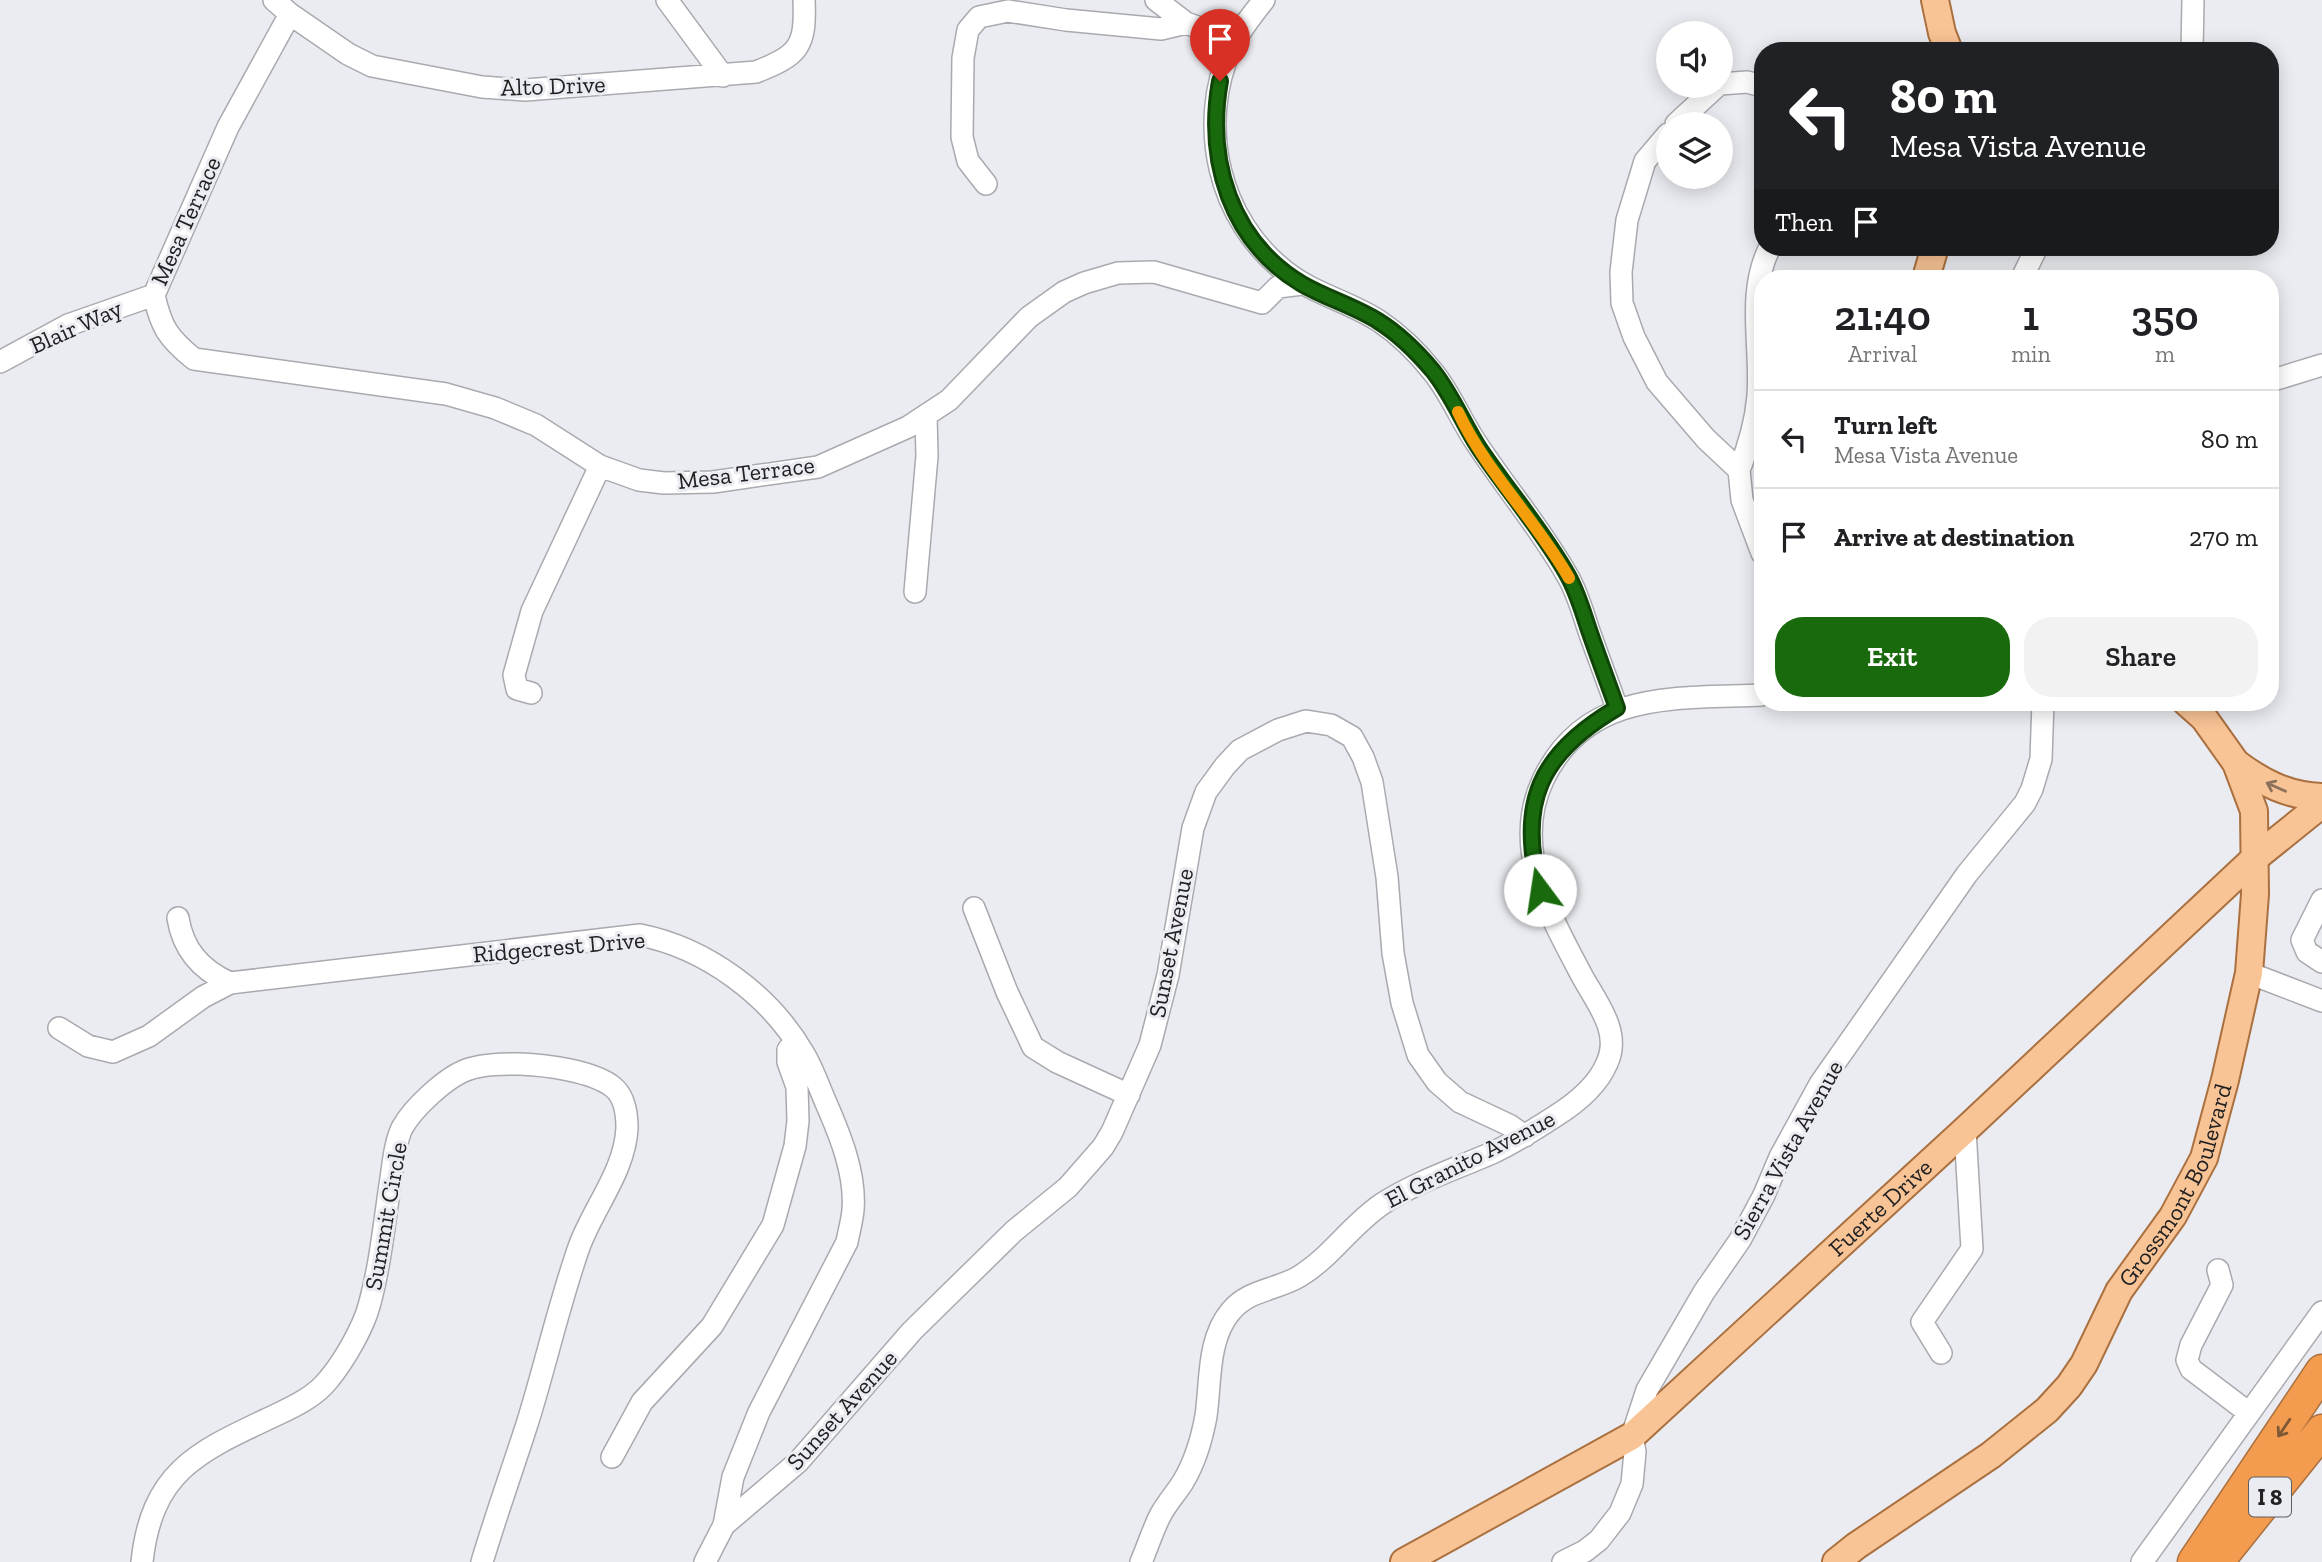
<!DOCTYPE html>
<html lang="en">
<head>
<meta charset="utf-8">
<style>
	:root { --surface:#fff; --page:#f2f2f2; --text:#202124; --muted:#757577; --line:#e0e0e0; --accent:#196a0d }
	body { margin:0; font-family:"Zilla Slab",serif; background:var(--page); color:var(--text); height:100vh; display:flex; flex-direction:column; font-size:26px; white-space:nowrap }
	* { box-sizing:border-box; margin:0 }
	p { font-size:23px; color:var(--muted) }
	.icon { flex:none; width:38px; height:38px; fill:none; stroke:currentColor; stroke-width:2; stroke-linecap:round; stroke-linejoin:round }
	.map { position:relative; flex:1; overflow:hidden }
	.drawer { position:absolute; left:1754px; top:270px; width:525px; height:441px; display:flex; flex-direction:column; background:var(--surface); border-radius:28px; box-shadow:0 4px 18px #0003 }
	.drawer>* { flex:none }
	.top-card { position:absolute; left:1754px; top:42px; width:525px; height:214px; border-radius:28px; box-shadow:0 4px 18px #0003; background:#202124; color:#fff; overflow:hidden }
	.controls { position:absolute; left:1656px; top:21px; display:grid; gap:14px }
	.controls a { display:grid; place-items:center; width:77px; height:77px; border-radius:50%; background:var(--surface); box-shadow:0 4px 18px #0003; font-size:35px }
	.pin { position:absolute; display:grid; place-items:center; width:60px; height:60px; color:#fff; margin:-72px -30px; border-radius:50% 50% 50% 0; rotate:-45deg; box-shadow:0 0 7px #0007 }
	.pin .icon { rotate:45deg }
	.me { position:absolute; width:77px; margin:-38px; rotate:346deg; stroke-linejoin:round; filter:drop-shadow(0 0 5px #0008) }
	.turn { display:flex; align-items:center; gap:24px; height:147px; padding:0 21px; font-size:32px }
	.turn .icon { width:91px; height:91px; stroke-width:2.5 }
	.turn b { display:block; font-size:49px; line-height:60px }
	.then { display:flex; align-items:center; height:66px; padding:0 21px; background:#0003; gap:14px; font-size:26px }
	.eta { display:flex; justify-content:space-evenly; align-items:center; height:119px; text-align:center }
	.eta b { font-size:42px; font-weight:600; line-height:49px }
	.button { display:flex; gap:14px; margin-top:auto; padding:14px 21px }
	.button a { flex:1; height:80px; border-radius:28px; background:var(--accent); color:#fff; font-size:28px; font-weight:600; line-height:80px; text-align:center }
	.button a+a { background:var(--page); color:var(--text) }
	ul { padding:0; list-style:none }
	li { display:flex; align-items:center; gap:21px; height:98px; padding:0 21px; border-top:2px solid var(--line) }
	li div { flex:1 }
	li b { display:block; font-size:26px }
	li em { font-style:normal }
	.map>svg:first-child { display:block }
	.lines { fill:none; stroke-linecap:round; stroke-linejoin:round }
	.minor-casing { stroke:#a9aaaf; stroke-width:24 }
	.major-casing { stroke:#aa703f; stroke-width:30 }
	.highway-casing { stroke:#aa703f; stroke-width:35 }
	.minor { stroke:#fff; stroke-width:21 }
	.major { stroke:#f8c395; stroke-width:26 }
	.highway { stroke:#f39b4e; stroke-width:32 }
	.oneway { stroke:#8c725c }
	.oneway2 { stroke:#7f5836 }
	.route-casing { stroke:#104508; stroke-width:18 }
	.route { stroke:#196a0d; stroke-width:12 }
	.slow { stroke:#f59e0b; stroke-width:12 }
	.labels { text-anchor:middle; stroke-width:6; stroke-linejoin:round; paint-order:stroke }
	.shield { fill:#ebecf1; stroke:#5e5e61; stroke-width:2 }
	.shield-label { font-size:23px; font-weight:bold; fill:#212123 }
	.street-label { font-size:24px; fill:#212123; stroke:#ebecf1 }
</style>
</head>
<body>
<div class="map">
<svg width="2322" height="1562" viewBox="0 0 2322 1562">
	<rect width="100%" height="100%" fill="#ebecf1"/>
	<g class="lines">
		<defs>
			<path id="minor" d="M274,0L290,14L348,54L372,66L482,87L525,90L756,72C799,55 806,47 804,0
				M667,0L723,76
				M1156,0L1186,23
				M1264,0C1252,15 1240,30 1231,48C1197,125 1218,220 1286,272C1314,294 1350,302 1379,321C1400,335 1418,353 1433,372C1451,394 1461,421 1477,444C1506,488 1541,529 1567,575C1578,593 1583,614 1590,634C1599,659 1608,683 1617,708
				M290,14L228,127L154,295C161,327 168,338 194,359L446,394L495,408L536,425L600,466L639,480L664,483L713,482L818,467L908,427L949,400L1029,317L1064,292L1084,283L1118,273L1154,272L1262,303L1278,287L1302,284
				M2192,51L2193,0
				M1720,84L1747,82L1762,86
				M1676,124L1717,86
				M1668,134L1645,161L1627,220L1621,272L1622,303L1634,337L1657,382L1706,439L1739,470C1748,448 1756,420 1758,396C1762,347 1746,293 1770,247
				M986,184L968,161L962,137L963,58L968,30L979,17L1008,11L1066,20L1161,29L1186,23L1211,32L1237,37
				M2022,278L2037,247
				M0,362L68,325L154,295
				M2270,381L2322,365
				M1739,470L1742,500L1762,553
				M915,592L927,456L926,415
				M531,693L517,689L514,675L532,611L600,466
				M2322,900L2302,940L2307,952L2322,962
				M974,908L1007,992L1033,1047L1057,1062L1129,1095
				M178,918C183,950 201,970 230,983L640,935C706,948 770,995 804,1054C813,1069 819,1087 826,1103C840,1135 856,1174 853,1210C852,1221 849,1231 847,1242L759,1412L733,1477L724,1525
				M2249,973L2322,1001
				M59,1028L88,1046L113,1052L149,1036L203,997L230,983
				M2218,1270L2222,1285L2191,1345L2187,1360L2191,1369L2249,1413
				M1941,1353L1922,1322L1972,1249L1965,1130
				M612,1457L642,1402L712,1326L773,1225L795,1146L798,1121L797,1087L788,1062V1050L795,1041
				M142,1562C152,1469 200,1451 276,1415C295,1406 316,1396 329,1379C344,1361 363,1328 369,1306C380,1267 384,1225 390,1185C393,1167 394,1145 402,1128C413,1108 447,1076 469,1069C485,1064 503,1064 520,1064C546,1065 593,1071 613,1087C624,1096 627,1114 627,1128C625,1171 593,1208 579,1247C559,1304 546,1363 528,1421C513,1468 496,1515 482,1562
				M705,1562L724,1525L798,1462L912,1331L1014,1231L1068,1187L1103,1147L1112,1132L1150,1045L1168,975L1193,828L1206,792L1225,766L1240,750L1278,730L1306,721L1331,725L1352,737L1363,757L1372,782L1387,877L1393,953L1402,1003L1418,1055L1437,1082L1460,1102L1509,1125L1525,1136
				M1141,1562C1148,1546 1153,1529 1161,1514C1167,1503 1176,1493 1183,1482C1195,1462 1202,1438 1206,1416C1211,1381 1207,1339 1231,1311C1249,1289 1278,1290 1300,1276C1331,1257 1351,1225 1382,1204C1416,1182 1455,1169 1492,1153C1514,1143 1534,1130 1554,1117C1575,1104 1597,1087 1607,1063C1622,1031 1595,1001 1581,974C1550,915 1511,848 1543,780C1586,689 1677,699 1762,695
				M1563,1562L1585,1551L1599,1540L1620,1513L1632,1484L1635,1452L1632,1436L1647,1390L1704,1292L1740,1240L1764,1195L1780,1157L1820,1084L1967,874L2025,803L2032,789L2041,759L2043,702
				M2142,1562L2322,1312"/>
			<g id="major">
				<path d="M1935,0L1942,33L1949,51"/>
				<path d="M1926,278L1935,247"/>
				<path d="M2236,763C2263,783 2288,796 2322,797"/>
				<path id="s1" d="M1404,1562L1632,1436L1965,1130L2255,858L2322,804"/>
				<path id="s2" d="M1836,1562L1856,1546L1991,1455L2047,1410L2069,1386L2084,1364L2119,1291L2173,1216L2204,1158L2225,1080L2249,973L2255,894L2254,811L2236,763L2204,718L2186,702"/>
			</g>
			<path id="highway" d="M2194,1562L2322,1371
				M2217,1562L2322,1431"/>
		</defs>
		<use href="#minor" class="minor-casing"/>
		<use href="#major" class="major-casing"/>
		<use href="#highway" class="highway-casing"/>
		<use href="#minor" class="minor"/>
		<use href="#major" class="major"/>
		<use href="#highway" class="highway"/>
	</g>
	<defs><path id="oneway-shaft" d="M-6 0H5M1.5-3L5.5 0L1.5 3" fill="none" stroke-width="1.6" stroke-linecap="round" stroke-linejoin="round" transform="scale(1.75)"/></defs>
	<use class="oneway" href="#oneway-shaft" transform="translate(2276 787) rotate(-156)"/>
	<use class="oneway2" href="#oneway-shaft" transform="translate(2284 1428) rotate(124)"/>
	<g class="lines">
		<defs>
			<path id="route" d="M1220,81C1206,160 1230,241 1302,284C1326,298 1354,306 1378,321C1399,334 1417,352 1433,371C1452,395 1463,423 1479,448C1508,491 1542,530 1567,574C1578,593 1583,613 1590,633C1599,659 1608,683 1617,708C1540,753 1517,803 1540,890"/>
		</defs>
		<use href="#route" class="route-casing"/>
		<use href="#route" class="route"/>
		<path class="slow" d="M1458,412C1486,472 1536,520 1569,578"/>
	</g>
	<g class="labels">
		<rect class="shield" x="2249" y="1477.5" width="42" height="39" rx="5"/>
		<g class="shield-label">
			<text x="2270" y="1505">I 8</text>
		</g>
		<g class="street-label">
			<text transform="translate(553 86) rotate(-2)" y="8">Alto Drive</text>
			<text transform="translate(186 221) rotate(-66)" y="8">Mesa Terrace</text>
			<text transform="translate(76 327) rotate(-24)" y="8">Blair Way</text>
			<text transform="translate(746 473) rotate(-7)" y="8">Mesa Terrace</text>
			<text transform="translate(1171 943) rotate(-79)" y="8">Sunset Avenue</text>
			<text transform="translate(559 947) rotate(-5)" y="8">Ridgecrest Drive</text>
			<text transform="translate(1788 1150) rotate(-61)" y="8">Sierra Vista Avenue</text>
			<text transform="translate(1470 1159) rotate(-27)" y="8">El Granito Avenue</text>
			<text dy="8" stroke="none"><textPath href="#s2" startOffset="522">Grossmont Boulevard</textPath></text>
			<text dy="8" stroke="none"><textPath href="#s1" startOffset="598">Fuerte Drive</textPath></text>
			<text transform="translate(386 1216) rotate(-80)" y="8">Summit Circle</text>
			<text transform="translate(842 1410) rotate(-48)" y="8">Sunset Avenue</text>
		</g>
	</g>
</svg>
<div class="controls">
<a><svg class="icon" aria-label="sound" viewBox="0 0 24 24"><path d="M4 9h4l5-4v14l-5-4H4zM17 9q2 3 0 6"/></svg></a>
<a><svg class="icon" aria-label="layers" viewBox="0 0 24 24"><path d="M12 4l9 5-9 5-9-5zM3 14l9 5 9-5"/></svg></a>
</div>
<div class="pin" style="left:1220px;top:81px;background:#d93025"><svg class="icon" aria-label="arrive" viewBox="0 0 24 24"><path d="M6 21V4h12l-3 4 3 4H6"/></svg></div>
<svg class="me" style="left:1540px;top:890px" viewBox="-20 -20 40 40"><circle r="19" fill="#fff"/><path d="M0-13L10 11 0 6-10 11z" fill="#196a0d"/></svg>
<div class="top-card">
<div class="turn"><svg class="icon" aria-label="left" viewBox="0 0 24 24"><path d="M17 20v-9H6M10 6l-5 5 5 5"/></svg><div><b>80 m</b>Mesa Vista Avenue</div></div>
<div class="then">Then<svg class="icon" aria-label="arrive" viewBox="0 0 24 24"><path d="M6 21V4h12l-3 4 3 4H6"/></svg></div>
</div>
<section class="drawer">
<div class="eta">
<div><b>21:40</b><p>Arrival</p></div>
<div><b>1</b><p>min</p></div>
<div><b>350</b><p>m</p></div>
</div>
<ul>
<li><svg class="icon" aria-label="left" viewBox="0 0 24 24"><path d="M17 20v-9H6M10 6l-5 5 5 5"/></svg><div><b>Turn left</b><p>Mesa Vista Avenue</p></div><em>80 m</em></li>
<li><svg class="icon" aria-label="arrive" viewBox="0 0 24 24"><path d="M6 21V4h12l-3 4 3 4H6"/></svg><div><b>Arrive at destination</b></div><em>270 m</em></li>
</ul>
<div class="button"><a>Exit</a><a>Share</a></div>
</section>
</div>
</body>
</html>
